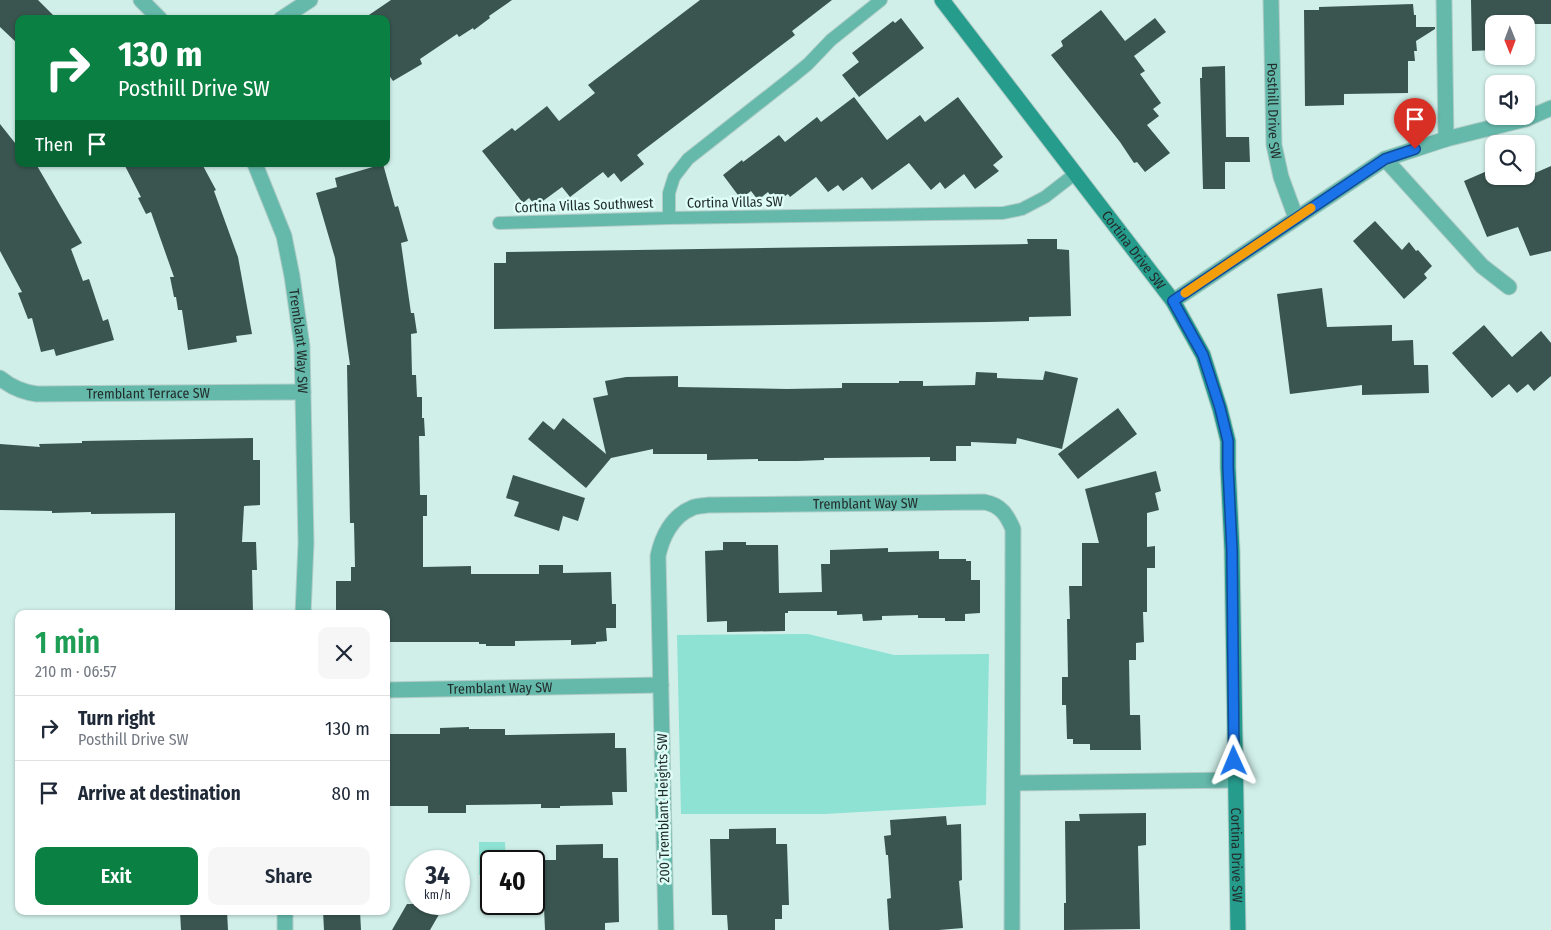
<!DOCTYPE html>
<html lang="en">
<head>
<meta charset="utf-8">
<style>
	:root { --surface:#fff; --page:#f6f6f7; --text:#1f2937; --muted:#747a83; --line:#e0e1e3; --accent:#0b8043 }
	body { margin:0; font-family:"Fira Sans Condensed",sans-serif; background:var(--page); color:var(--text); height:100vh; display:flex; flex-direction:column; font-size:19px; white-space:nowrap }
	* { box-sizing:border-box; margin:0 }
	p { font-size:16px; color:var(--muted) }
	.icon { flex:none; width:28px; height:28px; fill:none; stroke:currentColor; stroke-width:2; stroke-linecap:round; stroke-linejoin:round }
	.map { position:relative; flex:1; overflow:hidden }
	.side { position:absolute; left:15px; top:610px; width:375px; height:305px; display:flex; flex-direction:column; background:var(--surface); border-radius:10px; box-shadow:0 1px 4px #0004 }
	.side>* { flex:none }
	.banner { position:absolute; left:15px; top:15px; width:375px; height:152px; border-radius:10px; box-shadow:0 1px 4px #0004; background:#0b8043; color:#fff; overflow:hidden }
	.needle { width:32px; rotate:179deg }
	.buttons { position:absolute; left:1485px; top:15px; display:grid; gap:10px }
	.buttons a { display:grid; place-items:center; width:50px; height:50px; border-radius:10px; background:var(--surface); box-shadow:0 1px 4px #0004; font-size:25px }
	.speed { position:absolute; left:405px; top:850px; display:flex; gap:10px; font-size:25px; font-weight:700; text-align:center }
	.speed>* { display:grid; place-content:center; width:65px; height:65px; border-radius:50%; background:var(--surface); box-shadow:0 1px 4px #0004; line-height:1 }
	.speed small { font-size:12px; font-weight:400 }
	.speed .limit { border:2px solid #111; border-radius:8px; background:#fff; color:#111 }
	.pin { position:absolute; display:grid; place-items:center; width:42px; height:42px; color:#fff; margin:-51px -21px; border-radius:50% 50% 50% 0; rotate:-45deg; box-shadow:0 0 5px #0007 }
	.pin .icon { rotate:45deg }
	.me { position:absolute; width:55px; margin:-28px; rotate:359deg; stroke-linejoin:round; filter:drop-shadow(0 0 4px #0008) }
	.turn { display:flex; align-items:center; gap:18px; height:105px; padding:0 20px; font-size:22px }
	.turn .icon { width:65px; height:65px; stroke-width:2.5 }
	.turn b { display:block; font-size:35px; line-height:42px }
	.then { display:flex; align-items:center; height:48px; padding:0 20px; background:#0003; gap:10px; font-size:19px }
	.round { display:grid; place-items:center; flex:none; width:52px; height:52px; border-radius:10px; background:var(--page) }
	.head { display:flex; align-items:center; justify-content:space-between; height:85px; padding:0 20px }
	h1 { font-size:30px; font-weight:600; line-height:38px; color:#1e9e55 }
	.button { display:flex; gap:10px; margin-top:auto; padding:10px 20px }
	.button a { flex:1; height:58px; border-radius:10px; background:var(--accent); color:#fff; font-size:20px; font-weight:600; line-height:58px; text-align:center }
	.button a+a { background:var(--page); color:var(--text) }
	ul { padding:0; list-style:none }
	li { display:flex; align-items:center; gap:15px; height:65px; padding:0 20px; border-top:1px solid var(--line) }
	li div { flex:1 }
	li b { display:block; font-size:19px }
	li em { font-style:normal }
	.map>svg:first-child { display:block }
	.green { fill:#8de2d4 }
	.building { fill:#3a5550 }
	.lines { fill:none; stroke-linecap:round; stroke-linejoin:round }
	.lane-casing { stroke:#b1ccc7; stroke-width:14 }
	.street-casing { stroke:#b1ccc7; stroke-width:17 }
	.secondary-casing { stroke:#b1ccc7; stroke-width:17 }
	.lane { stroke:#65b9ab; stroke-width:12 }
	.street { stroke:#65b9ab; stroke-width:15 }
	.secondary { stroke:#269c8d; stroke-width:15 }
	.route-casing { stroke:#114b97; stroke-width:12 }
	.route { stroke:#1a73e8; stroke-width:9 }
	.slow { stroke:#f59e0b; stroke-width:9 }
	.labels { text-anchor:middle; stroke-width:5; stroke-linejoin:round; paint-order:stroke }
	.street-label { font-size:14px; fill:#222e2c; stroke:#defdf7 }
</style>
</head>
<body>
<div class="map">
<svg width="1551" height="930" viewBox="0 0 1551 930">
	<rect width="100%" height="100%" fill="#d0efe9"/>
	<path class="green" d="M808,634L894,655L989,654L986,805L824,814H681L677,635Z
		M479,842H505L506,861H491V875H479Z"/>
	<path class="building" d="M0,0H38L57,19H19V45L0,27Z
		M391,0H512L489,16L490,18L474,30L473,28L459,37L457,34L420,59L422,64L393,81L386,71V19H363Z
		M700,0H832L792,31L795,35L637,155L644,164L621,182L614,173L608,178L603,172L570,197L562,187L536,206L529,198L523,203L482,151L512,128L515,131L547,106L559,121L595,93L588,85Z
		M1471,0H1551V24H1494V50L1472,51Z
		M1413,4L1414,15H1416V27H1435V29L1416,41L1417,51H1414L1415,61H1408V93L1344,94V105L1305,106L1304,10H1319V7Z
		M1101,10L1125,41L1155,18L1166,32L1134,56L1145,71L1140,74L1161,103L1153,109L1159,116L1147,125L1170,153L1145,172L1137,162L1134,163L1120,142L1051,55L1063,46L1061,41Z
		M901,18L924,48L859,97L842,75L859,62L852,53L893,21L895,23Z
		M1225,66L1226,137H1249L1250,162H1225V189H1203L1200,78H1202V67Z
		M854,97L887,140L920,115L925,122L958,97L1003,157L993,165L999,171L975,189L964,174L945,189L940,182L931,190L909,163L872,190L862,177L843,191L838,185L828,192L816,177L790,197L788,194L779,200L774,193L770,195L768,192L758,200L751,191L741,199L723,175L742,160L743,162L779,135L785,142L817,117L821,122Z
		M0,124L19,148V164H36L82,243L71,249L83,281L89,279L103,321L108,319L114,340L56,356L54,349L41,352L32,318L28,319L18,293L22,292L0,251Z
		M124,164H202L216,190L214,191L238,257L252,334L236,336L237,342L188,350L182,310H178L176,297H174L170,277H174L151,212L146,214L138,198L141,197Z
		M383,164L395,207L398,206L408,241L401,243L411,313H414L417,333L411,334L412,375H416L417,397H422V418H424L425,436H419L420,495H427V516H423V567L471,566V574H539V565H563V573L611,572L612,604H616V628H606L607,641L596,642V644L571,645V640L515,641V646H486V644H479V642H387V614H336V581H351V567H355L354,523H350L347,365H350L335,258L316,193L337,187L335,178Z
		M1551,166V251L1530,256L1518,227L1487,237L1464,181L1494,168V176H1528Z
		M1375,221L1402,250L1409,242L1416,251L1418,250L1432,266L1424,274L1427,278L1404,299L1353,241Z
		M1027,239H1057V249L1069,250L1071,316L1029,317V321L988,322L494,329V263H506V252L1028,244Z
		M1322,288L1327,327L1392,325V341L1413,340L1414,365H1428L1429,393L1362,395V385L1290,394L1277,294Z
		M1484,325L1512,357L1541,331L1551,343V376L1534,391L1528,384L1517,393L1509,384L1492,398L1452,353Z
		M1045,371L1078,378L1062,449L1017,438L1016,444L971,442V446H956V461H930V457L824,458V460L798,461H758V459L707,460V454H653V449L611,458L586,488L528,439L543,421L554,430L563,418L606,454L593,398L608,395L605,381L626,377L678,376V387L787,389L842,388V383H899V381H923V386L975,385L976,372L997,373V378L1043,380Z
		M1118,408L1137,434L1078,479L1058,454Z
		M253,438V460H260V505L244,506L242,542H256L257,570H252L253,614H175V513L91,514V512L52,513V511L0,510V444L40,447L39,444L82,443V441Z
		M1156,471L1161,491L1155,493L1159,510L1147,513V547L1155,546V568H1147V612H1143L1144,642L1136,643V660H1129L1130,715H1140L1141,750H1090V744H1073V739H1067L1066,705H1062V677H1068L1067,619H1070L1069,586H1082V543H1099L1085,489Z
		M513,475L585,498L578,521L563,516L559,531L514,516L519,502L506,498Z
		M723,542H746V545H778L779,593L822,592L821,564H830V550L888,548V552L939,551V559H966V561H971V580H980V613L965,614V621H945V618H918V615L882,616V620L863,621L862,614L837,615V611H788V613H785V631L727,632V621L707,622L705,551L723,550Z
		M469,727V729H505V735L615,733V748H626L627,792H612L613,805L560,806V808H541V804L466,805V813H428V806H386V734H440V728Z
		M1146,813V845L1138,846L1140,929L1064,930V903H1066L1065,821H1080L1079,814Z
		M946,816L947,825L961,824L962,880L959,881L963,928L939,930H889L887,899L891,898L888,855H886L884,836L891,835L890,820Z
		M776,828V844H787L789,905H782V919H775V930H728L727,915H712L710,839H729V829Z
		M603,844V858H618L619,922L605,923V930H545L542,860H556V845Z
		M407,904H445L430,930H392Z
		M180,911H227L228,930H181Z
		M323,911H360L361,930H324Z"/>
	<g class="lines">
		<defs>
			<path id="lane" d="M669,218V193L674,177L688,159L791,78L808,64L831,40L881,0
				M499,223L669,218L1003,213L1022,209L1045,197L1076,173"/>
			<g id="street">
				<path d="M141,0L160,19"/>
				<path id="s1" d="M1271,0L1274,145L1281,177L1296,218"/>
				<path d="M1444,0L1446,139"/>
				<path d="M281,19L310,0"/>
				<path d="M1385,159L1482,266L1509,287"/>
				<path id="s2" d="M255,164L284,236L292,276L302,346L306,543L303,614"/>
				<path d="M1173,301L1385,159L1446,139L1526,119L1551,108"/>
				<path id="s3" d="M0,378C11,387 23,392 37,394L303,392"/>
				<path id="s4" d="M386,690L661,685"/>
				<path d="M1013,783L1235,780"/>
				<path d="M285,911V930"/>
				<path id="s5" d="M666,930L658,556C662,537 672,516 692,508C696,506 703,506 708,505L984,502C1001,505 1007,515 1013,529L1012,930"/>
			</g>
			<g id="secondary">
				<path id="s6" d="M942,0L1173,301L1203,355L1220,409L1228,441V467L1232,550L1238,930"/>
			</g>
		</defs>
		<use href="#lane" class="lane-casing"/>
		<use href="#street" class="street-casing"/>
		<use href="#secondary" class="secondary-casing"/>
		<use href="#lane" class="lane"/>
		<use href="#street" class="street"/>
		<use href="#secondary" class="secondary"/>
	</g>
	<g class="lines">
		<defs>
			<path id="route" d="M1234,761L1232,550L1228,467V441L1220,408L1203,355L1173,301L1385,159L1415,149"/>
		</defs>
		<use href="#route" class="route-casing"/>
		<use href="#route" class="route"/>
		<path class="slow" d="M1185,293L1311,208"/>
	</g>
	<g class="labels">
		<g class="street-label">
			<text dy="5" stroke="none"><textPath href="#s1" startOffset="111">Posthill Drive SW</textPath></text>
			<text transform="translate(735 202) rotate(-1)" y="5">Cortina Villas SW</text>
			<text transform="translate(584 205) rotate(-2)" y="5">Cortina Villas Southwest</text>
			<text dy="5" stroke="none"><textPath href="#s6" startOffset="315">Cortina Drive SW</textPath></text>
			<text dy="5" stroke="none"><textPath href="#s2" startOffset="184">Tremblant Way SW</textPath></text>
			<text dy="5" stroke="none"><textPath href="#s3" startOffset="152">Tremblant Terrace SW</textPath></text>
			<text dy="5" stroke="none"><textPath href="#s5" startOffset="609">Tremblant Way SW</textPath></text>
			<text dy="5" stroke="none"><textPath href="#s4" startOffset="114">Tremblant Way SW</textPath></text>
			<text transform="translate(663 808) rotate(-91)" y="5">200 Tremblant Heights SW</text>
			<text dy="5" stroke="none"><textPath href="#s6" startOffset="945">Cortina Drive SW</textPath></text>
		</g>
	</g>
</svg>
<div class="buttons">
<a><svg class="needle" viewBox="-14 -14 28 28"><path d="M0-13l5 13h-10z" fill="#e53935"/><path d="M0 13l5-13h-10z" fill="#747a83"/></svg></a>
<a><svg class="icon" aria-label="sound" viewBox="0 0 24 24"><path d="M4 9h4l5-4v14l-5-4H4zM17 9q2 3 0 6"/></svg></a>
<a><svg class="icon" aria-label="search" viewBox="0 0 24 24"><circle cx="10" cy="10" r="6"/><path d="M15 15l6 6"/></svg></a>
</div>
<div class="speed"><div>34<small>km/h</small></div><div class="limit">40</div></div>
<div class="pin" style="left:1415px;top:149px;background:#d93025"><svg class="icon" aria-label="arrive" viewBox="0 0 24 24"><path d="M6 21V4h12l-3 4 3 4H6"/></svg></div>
<svg class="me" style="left:1234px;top:761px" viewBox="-20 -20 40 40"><path d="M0-17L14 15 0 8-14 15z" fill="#1a73e8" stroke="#fff" stroke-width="4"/></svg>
<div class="banner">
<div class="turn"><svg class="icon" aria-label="right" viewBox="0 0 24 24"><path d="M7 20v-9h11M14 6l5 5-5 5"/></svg><div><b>130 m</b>Posthill Drive SW</div></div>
<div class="then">Then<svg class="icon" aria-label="arrive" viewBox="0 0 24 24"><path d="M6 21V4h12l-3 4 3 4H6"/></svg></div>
</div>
<section class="side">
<div class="head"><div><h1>1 min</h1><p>210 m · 06:57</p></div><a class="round"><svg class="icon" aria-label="close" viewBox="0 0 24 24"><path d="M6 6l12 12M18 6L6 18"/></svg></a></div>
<ul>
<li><svg class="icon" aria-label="right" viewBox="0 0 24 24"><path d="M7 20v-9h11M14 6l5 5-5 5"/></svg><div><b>Turn right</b><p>Posthill Drive SW</p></div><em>130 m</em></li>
<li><svg class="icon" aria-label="arrive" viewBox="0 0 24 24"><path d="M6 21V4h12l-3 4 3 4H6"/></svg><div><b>Arrive at destination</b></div><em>80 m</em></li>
</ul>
<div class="button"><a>Exit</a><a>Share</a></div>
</section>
</div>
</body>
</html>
